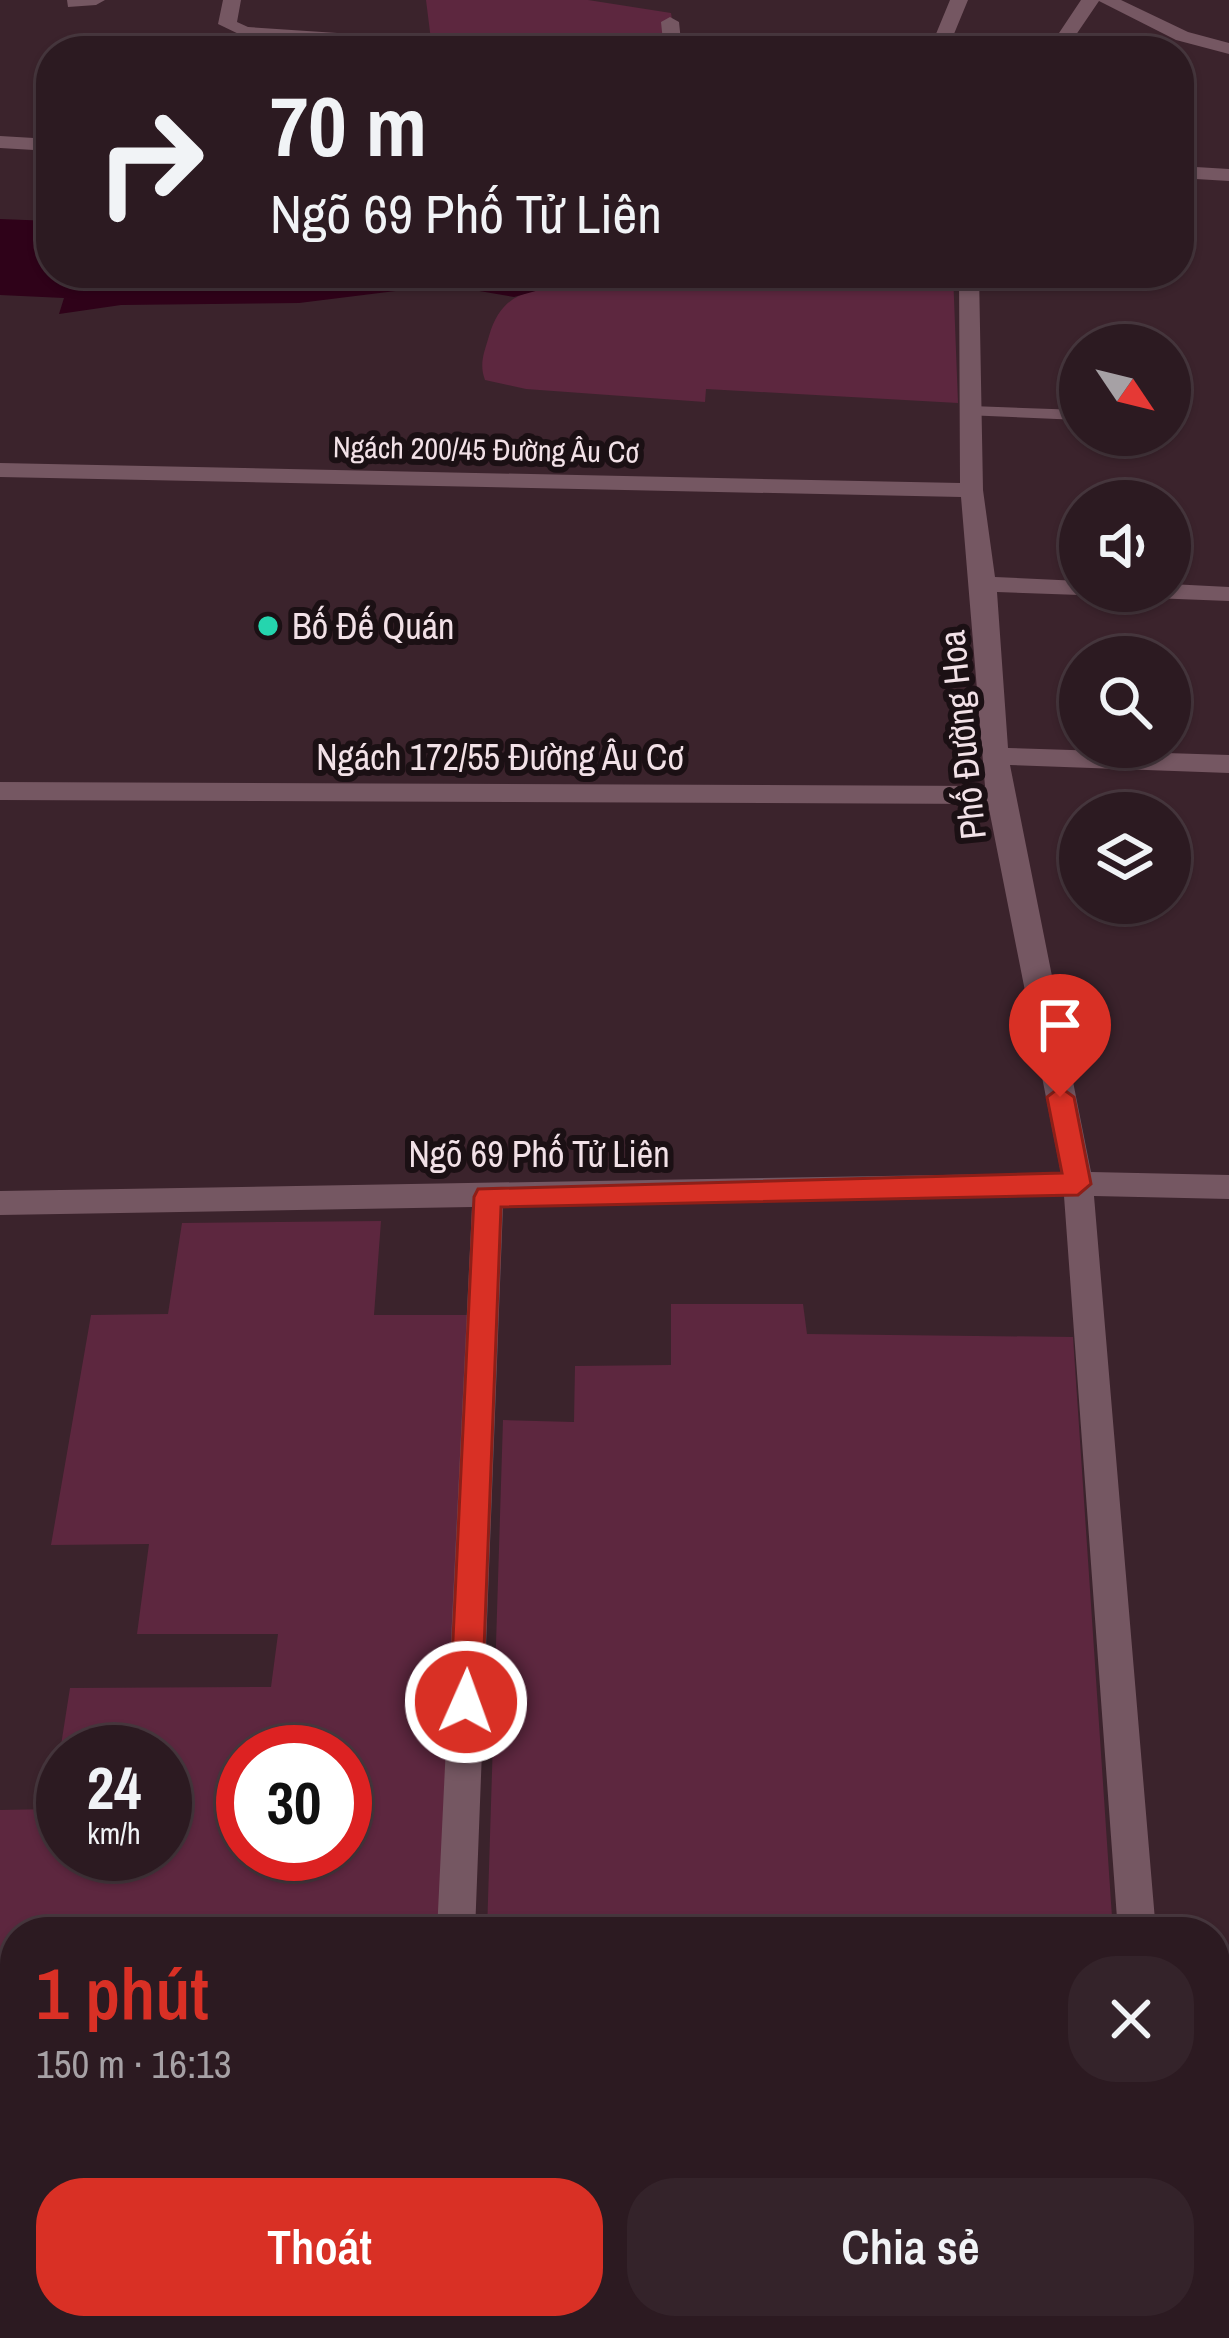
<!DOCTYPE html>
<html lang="vi">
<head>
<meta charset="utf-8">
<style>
	:root { --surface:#2c1a21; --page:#34232a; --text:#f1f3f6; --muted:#a6a1a5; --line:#48383f; --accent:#d93025 }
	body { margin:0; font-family:"Archivo Narrow",sans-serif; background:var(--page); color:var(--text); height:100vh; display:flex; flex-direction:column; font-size:45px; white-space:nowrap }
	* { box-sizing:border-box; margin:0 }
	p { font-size:39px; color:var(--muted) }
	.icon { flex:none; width:66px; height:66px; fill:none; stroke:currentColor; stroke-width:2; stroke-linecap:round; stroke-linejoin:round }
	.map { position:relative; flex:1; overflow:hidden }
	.details { position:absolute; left:0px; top:1917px; width:1230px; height:423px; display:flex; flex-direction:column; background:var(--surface); border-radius:48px 48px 0 0; box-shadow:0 3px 9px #0004,0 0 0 3px var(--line) }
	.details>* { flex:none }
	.top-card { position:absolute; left:36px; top:36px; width:1158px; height:252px; border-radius:48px; box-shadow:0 3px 9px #0004,0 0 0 3px var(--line); background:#2c1a21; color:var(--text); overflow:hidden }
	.needle { width:78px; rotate:125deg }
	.fabs { position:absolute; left:1059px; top:324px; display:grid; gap:24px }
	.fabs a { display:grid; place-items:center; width:132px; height:132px; border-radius:50%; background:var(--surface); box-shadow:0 3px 9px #0004,0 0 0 3px var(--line); font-size:60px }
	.speed { position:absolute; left:36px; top:1725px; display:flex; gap:24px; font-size:60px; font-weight:700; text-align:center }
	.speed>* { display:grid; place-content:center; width:156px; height:156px; border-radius:50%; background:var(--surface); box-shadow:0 3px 9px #0004,0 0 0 3px var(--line); line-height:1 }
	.speed small { font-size:30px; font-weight:400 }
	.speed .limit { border:18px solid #d22; background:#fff; color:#111 }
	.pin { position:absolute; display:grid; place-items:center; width:102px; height:102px; color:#fff; margin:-123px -51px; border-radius:50% 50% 50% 0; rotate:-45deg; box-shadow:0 0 12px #0007 }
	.pin .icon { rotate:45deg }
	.me { position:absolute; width:132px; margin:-66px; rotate:2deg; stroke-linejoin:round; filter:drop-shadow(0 0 9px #0008) }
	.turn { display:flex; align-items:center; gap:42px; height:252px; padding:0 36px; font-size:54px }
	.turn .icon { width:156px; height:156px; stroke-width:2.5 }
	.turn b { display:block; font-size:84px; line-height:102px }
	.round { display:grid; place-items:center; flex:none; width:126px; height:126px; border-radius:48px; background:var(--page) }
	.head { display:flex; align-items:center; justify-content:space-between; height:204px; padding:0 36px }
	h1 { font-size:72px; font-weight:600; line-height:90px; color:var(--accent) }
	.action { display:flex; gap:24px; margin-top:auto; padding:24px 36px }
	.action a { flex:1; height:138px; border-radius:48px; background:var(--accent); color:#fff; font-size:48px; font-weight:600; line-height:138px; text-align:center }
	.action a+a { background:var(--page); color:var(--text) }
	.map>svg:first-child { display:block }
	.green { fill:#5d273f; fill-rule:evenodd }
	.water { fill:#2f0219 }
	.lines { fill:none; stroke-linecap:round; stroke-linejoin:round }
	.service { fill:#755762; fill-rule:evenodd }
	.minor { fill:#755762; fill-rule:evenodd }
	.route { fill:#d93025; stroke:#8d1f18; stroke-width:3 }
	.poi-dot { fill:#25d5ae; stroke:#1b1014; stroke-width:4.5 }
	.labels { text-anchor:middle; stroke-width:12; stroke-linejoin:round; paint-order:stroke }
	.far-street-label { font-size:30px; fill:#f2e1e7; stroke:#1b1014 }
	.poi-label { font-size:36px; fill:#f2e1e7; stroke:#1b1014; text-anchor:start }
	.street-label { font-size:36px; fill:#f2e1e7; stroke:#1b1014 }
</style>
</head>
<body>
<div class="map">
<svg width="1229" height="2338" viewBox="0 0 1229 2338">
	<rect width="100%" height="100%" fill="#3b232c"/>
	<path class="green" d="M426,0H588L671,13L677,51L432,48Z
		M620,273H953L958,403L706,389L705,402L526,389L485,380C479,364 484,353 489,336C510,262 576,307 620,273Z
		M381,1221L374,1315H467L438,1932H15V2233H0V1810L51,1809L70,1688L271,1687L278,1634H137L149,1544L51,1545L91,1315L168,1314L182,1223ZM63,1752H165V1854H63ZM243,1752H345V1854H243Z
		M671,1304H803L807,1334L1073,1337L1113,1932H487L503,1420L574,1422L575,1366L671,1365Z
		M475,2325H1140L1141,2338H475Z"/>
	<path class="water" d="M0,219L51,221V273H620L605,285L550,287L514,297L444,285L299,303L121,305L59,314L64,298L0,295Z"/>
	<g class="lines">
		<path class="service" d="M971,406L1080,410V420L965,415L962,411Z
			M1215,2188L1229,2191V2223L1215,2220Z"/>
		<path class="minor" d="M67,0H105L96,5L68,7Z
			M223,0H241L237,22L248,27L428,39L437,44L428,49L245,37L218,24Z
			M950,0H968L949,46L934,50L931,46Z
			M1081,0H1121L1188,32L1229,43V54L1176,40L1099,1L1065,51H1047Z
			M670,17L679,22L682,51H664L661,22Z
			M841,42L847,43L851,51H833L835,43Z
			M0,136L51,139V151L0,148Z
			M1179,166L1229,169V181L1179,178Z
			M959,273H979L983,490L995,577L1080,581V591H1090L1080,595L997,592L1008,748L1229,755V773L1010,765L1091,1172L1229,1175V1199L1094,1196L1156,1932H1118L1064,1196L503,1206L475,1932H437L472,1207L0,1215V1191L1061,1173L988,804L0,800V782L985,786L961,497L0,477V463L960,483Z
			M1170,584L1229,587V601L1152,598L1140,591H1170Z
			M419,2325H461L460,2338H418Z
			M1147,2325H1189L1190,2338H1148Z"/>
	</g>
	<path class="route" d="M1060,1087L1074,1097L1091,1184L1078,1195L501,1207L482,1702L478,1713L466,1717L455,1713L450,1702L474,1197L478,1189L1062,1173L1047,1097Z"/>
	<circle class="poi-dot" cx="268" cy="626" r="12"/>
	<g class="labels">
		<g class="far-street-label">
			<text transform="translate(486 450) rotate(1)" y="10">Ngách 200/45 Đường Âu Cơ</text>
		</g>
		<g class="poi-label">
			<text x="292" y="639">Bố Đế Quán</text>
		</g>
		<g class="street-label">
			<text transform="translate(962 735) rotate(-96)" y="13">Phố Đường Hoa</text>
			<text x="500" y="770">Ngách 172/55 Đường Âu Cơ</text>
			<text x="539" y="1167">Ngõ 69 Phố Tử Liên</text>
		</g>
	</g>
</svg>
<div class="fabs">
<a><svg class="needle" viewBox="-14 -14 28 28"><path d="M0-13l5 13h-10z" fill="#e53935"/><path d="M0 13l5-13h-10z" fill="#a6a1a5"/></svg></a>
<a><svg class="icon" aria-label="sound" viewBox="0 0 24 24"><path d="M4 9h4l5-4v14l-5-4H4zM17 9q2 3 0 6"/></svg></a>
<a><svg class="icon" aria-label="search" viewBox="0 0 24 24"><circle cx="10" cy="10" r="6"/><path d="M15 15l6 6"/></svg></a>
<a><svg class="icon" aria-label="layers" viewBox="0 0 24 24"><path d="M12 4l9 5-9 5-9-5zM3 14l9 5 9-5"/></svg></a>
</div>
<div class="speed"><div>24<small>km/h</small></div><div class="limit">30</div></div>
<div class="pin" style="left:1060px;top:1097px;background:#d93025"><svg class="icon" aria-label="arrive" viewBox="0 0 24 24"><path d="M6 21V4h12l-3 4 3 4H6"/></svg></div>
<svg class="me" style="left:466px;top:1702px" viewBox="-20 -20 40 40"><circle r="17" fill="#d93025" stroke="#fff" stroke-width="3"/><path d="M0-11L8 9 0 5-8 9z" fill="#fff"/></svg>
<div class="top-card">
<div class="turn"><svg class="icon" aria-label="right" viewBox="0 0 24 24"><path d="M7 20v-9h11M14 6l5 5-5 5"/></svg><div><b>70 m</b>Ngõ 69 Phố Tử Liên</div></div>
</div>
<section class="details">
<div class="head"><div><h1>1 phút</h1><p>150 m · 16:13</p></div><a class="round"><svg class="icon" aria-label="close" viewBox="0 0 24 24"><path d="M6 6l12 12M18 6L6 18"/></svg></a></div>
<div class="action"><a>Thoát</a><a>Chia sẻ</a></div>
</section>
</div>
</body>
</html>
